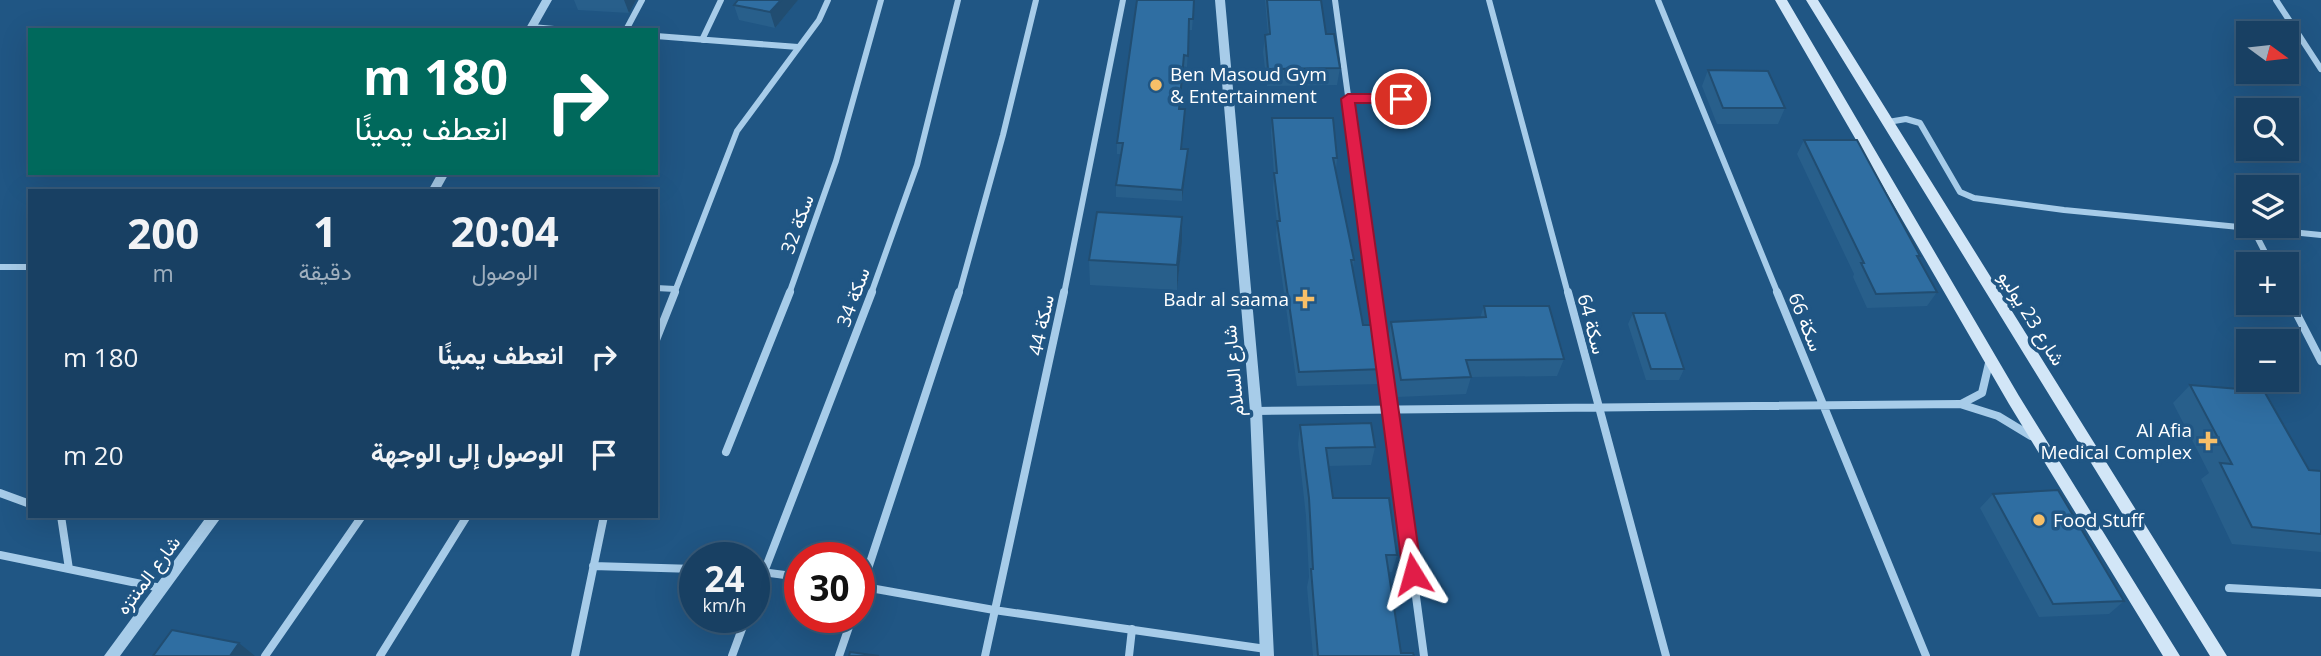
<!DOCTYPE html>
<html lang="ar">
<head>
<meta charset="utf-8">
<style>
	:root { --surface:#184063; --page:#214769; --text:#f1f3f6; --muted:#9fafbe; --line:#365978 }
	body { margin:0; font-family:"Open Sans",Vazirmatn,sans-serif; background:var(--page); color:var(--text); direction:rtl; height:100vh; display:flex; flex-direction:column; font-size:26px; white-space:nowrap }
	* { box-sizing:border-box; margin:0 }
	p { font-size:23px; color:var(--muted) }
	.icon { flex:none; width:38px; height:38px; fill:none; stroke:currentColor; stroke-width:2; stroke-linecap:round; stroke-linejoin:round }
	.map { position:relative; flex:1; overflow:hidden; direction:ltr }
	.side { position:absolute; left:28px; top:189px; width:630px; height:329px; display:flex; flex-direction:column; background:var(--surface); border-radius:0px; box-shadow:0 7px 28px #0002,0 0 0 2px var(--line); direction:rtl }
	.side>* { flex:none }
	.top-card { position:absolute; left:28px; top:28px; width:630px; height:147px; border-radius:0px; box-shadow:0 7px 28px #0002,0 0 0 2px var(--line); direction:rtl; background:#00695c; color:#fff; overflow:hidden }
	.needle { width:46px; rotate:105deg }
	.buttons { position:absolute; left:2236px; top:21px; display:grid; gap:14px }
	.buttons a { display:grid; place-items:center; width:63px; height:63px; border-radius:0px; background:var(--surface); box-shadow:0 7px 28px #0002,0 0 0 2px var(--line); font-size:35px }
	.speed { position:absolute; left:679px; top:542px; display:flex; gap:14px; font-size:35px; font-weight:700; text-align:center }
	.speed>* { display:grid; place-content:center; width:91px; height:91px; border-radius:50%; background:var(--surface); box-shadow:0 7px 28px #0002,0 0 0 2px var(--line); line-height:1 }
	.speed small { font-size:18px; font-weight:400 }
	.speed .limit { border:10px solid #d22; background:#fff; color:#111 }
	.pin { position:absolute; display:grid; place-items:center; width:60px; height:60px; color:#fff; margin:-30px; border:4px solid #fff; border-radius:50%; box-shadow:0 2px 7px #0007 }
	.me { position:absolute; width:77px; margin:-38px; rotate:352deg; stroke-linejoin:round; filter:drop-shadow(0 0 5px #0008) }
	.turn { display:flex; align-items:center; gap:24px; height:147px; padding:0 35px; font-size:32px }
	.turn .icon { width:91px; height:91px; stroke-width:2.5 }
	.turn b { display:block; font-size:49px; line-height:60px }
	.eta { display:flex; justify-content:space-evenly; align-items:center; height:119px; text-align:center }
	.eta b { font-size:42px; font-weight:700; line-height:49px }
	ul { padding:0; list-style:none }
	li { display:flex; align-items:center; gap:21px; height:98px; padding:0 35px }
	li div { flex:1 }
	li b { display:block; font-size:26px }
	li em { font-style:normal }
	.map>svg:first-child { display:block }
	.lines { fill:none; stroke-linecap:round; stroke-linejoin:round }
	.minor-far1 { stroke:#a7cce9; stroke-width:6 }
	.minor { stroke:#a7cce9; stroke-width:8 }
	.tertiary { fill:#a7cce9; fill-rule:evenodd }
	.secondary { fill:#d2e6f7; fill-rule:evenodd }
	.wall { fill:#285f8b }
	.shaded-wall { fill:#214d71 }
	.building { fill:#2f6ea2; stroke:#214d71; stroke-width:2 }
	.route { fill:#e11d48; stroke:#92132f; stroke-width:2 }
	.poi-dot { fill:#f7bf68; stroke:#205684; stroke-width:2.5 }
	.labels { text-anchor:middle; stroke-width:7; stroke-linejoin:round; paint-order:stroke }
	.poi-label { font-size:19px; fill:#fff; stroke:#205684; text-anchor:start }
	.street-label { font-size:19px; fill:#fff; stroke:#205684 }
</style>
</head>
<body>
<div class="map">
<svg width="2321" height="656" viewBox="0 0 2321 656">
	<rect width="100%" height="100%" fill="#205684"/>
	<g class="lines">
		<path class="minor-far1" d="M1335,0L1375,294
			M1489,0L1568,294
			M1658,0L1778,294
			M2276,0L2321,69
			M532,27L565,30
			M626,30L642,0
			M656,36L798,47
			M702,40L721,0
			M1348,99H1428
			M1888,122L1906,119L1920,123L1960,192L1974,198L2064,210L2321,235
			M2253,229L2271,264
			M0,267H30
			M656,288L675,289
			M674,294L737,131L819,20L828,0
			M789,294L836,161L881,0
			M871,294L917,165L958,0
			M959,294L1003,135L1036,0
			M1064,294L1123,0"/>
		<path class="minor" d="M1375,292L1424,656
			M1568,292L1666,656
			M1777,292L1926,656
			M2287,295L2321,361
			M656,340L675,292
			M1961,404L1982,393L1990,359
			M1256,411L1960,404L1998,416L2031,436
			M726,452L790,292
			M0,493L30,504
			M61,516L69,569
			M0,555L161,588
			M593,566L695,569
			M754,571L800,577
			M859,586L994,610L1266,649
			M2229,588L2321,593
			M859,596L959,292
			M754,598L872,292
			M265,656L362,516
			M380,656L467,516
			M575,656L604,516
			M732,656L746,618
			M839,656L852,618
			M985,656L1064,292
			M1129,656L1132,629"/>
		<path class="tertiary" d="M542,0H552L535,30H525Z
			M1215,0H1225L1262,411L1274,656H1260L1250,411Z
			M438,173H449L439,191H428Z
			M207,516H222L120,656H104Z"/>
		<path class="secondary" d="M1775,0H1787L2019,396L2180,656H2163L2009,404Z
			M1806,0H1818L2227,656H2210Z"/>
	</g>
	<path class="wall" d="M574,0H636L629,13L578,10Z
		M798,0L775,28L739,20L734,5Z
		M1194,0L1192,30H1189L1187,67L1183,66L1180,109H1185L1182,149H1188L1187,160L1182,201L1116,197V185L1121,154H1117V143Z
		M1265,0H1321L1326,34L1340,68L1337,85L1267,86L1263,52L1265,35H1268Z
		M1708,70L1785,108L1778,124H1717L1702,86Z
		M1272,118L1337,158L1336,170L1354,260L1353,268L1363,325L1384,369L1381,384L1297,386L1276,236L1277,223L1273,188L1274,174L1271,133Z
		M1804,140L1920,256L1918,259L1937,292L1927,306L1867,308L1853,277L1854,274L1797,154Z
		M1182,217V242L1177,290L1090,285L1089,260Z
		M1484,306L1564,359L1557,376L1471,377L1466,394L1397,397L1388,339L1391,322L1480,318Z
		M1633,313L1684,369L1679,380H1646L1628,324Z
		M2190,385L2309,470L2321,471V552L2232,544L2201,479L2209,473L2173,403Z
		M1300,425L1375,447L1371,465L1329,466L1333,498L1397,555L1392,572H1388L1401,653L1414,656H1313L1307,587L1309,577L1306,516L1298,444Z
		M1993,494L2124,601L2109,614L2039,617L1980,508Z"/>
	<path class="shaded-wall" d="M624,0H636L629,13Z
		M781,0H798L775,28L770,12Z
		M1188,149L1187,160L1182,201V190Z
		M1182,217V242L1177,290V265Z
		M239,643L255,656H230Z"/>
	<path class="building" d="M738,0H781L770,12L734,5Z
		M1137,0H1194L1193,19H1189L1188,56L1184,55L1179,109H1185L1181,149H1188L1182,190L1116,185L1123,143H1117Z
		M1267,0H1321L1326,34H1334L1340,68L1268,69L1265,35L1270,34Z
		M1708,70L1768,71L1785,108H1723Z
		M1272,118H1333L1337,158H1333L1354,260H1351L1363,325H1378L1384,369L1299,372L1277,221H1280L1274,173H1277Z
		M1804,140H1857L1920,256H1917L1937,292L1876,294L1861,263H1864Z
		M1097,212L1182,217L1177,265L1089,260Z
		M1484,306H1549L1564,359L1466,360L1471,377L1401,380L1391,322L1486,317Z
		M1633,313H1665L1684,369H1651Z
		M2190,385L2264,391L2309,470L2321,471V534L2252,527L2220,463L2232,464Z
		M1371,423L1375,447L1326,448L1333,498H1389L1397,555H1386L1401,653H1413L1414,656H1318L1311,569H1313L1309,498L1300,425Z
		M2058,490L2124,601L2053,604L1993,494Z
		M172,630L239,643L230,656H153Z
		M850,652L879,656H849Z"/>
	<path class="route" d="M1348,94H1401L1408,99L1401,103H1355L1422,574L1419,580L1413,582L1406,580L1403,574L1341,99Z"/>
	<g class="poi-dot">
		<circle cx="1156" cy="85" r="7"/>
		<path d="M1301.5 288.5h7v7h7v7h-7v7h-7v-7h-7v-7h7z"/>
		<path d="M2204.5 430.5h7v7h7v7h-7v7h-7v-7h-7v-7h7z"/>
		<circle cx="2039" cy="520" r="7"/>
	</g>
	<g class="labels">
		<g class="poi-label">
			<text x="1170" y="81">Ben Masoud Gym<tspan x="1170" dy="22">&amp; Entertainment</tspan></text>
			<text x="1289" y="306" text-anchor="end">Badr al saama</text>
			<text x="2192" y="437" text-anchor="end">Al Afia<tspan x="2192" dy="22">Medical Complex</tspan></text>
			<text x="2053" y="527">Food Stuff</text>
		</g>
		<g class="street-label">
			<text transform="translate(797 224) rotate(-70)" y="7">سكة 32</text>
			<text transform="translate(853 297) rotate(-70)" y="7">سكة 34</text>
			<text transform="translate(2032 318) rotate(58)" y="7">شارع 23 يوليو</text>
			<text transform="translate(1806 322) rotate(68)" y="7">سكة 66</text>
			<text transform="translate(1592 324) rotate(75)" y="7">سكة 64</text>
			<text transform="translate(1041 325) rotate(-78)" y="7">سكة 44</text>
			<text transform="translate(1233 371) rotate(-95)" y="7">شارع السلام</text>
			<text transform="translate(148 575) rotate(-53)" y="7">شارع المنتزه</text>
		</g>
	</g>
</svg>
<div class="buttons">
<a><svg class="needle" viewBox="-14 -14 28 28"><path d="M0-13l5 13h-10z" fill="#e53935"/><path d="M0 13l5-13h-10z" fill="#9fafbe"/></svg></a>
<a><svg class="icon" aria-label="search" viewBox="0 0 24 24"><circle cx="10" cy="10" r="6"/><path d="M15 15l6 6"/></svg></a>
<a><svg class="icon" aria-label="layers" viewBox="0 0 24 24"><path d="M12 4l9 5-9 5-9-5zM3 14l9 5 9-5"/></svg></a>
<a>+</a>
<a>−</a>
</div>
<div class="speed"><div>24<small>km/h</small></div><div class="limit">30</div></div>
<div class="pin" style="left:1401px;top:99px;background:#d93025"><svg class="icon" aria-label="arrive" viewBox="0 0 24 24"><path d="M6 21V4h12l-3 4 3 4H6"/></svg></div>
<svg class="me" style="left:1413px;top:574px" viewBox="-20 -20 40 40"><path d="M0-17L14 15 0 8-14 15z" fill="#e11d48" stroke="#fff" stroke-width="4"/></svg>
<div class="top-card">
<div class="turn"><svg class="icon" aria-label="right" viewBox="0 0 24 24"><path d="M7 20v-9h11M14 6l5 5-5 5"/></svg><div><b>180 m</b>انعطف يمينًا</div></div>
</div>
<section class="side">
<div class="eta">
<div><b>20:04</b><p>الوصول</p></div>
<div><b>1</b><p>دقيقة</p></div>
<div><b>200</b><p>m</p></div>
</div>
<ul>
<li><svg class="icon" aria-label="right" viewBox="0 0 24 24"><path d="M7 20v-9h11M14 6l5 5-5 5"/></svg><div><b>انعطف يمينًا</b></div><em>180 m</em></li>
<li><svg class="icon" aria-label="arrive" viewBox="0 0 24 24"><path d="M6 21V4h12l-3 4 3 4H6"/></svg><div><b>الوصول إلى الوجهة</b></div><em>20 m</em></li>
</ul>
</section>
</div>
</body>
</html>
